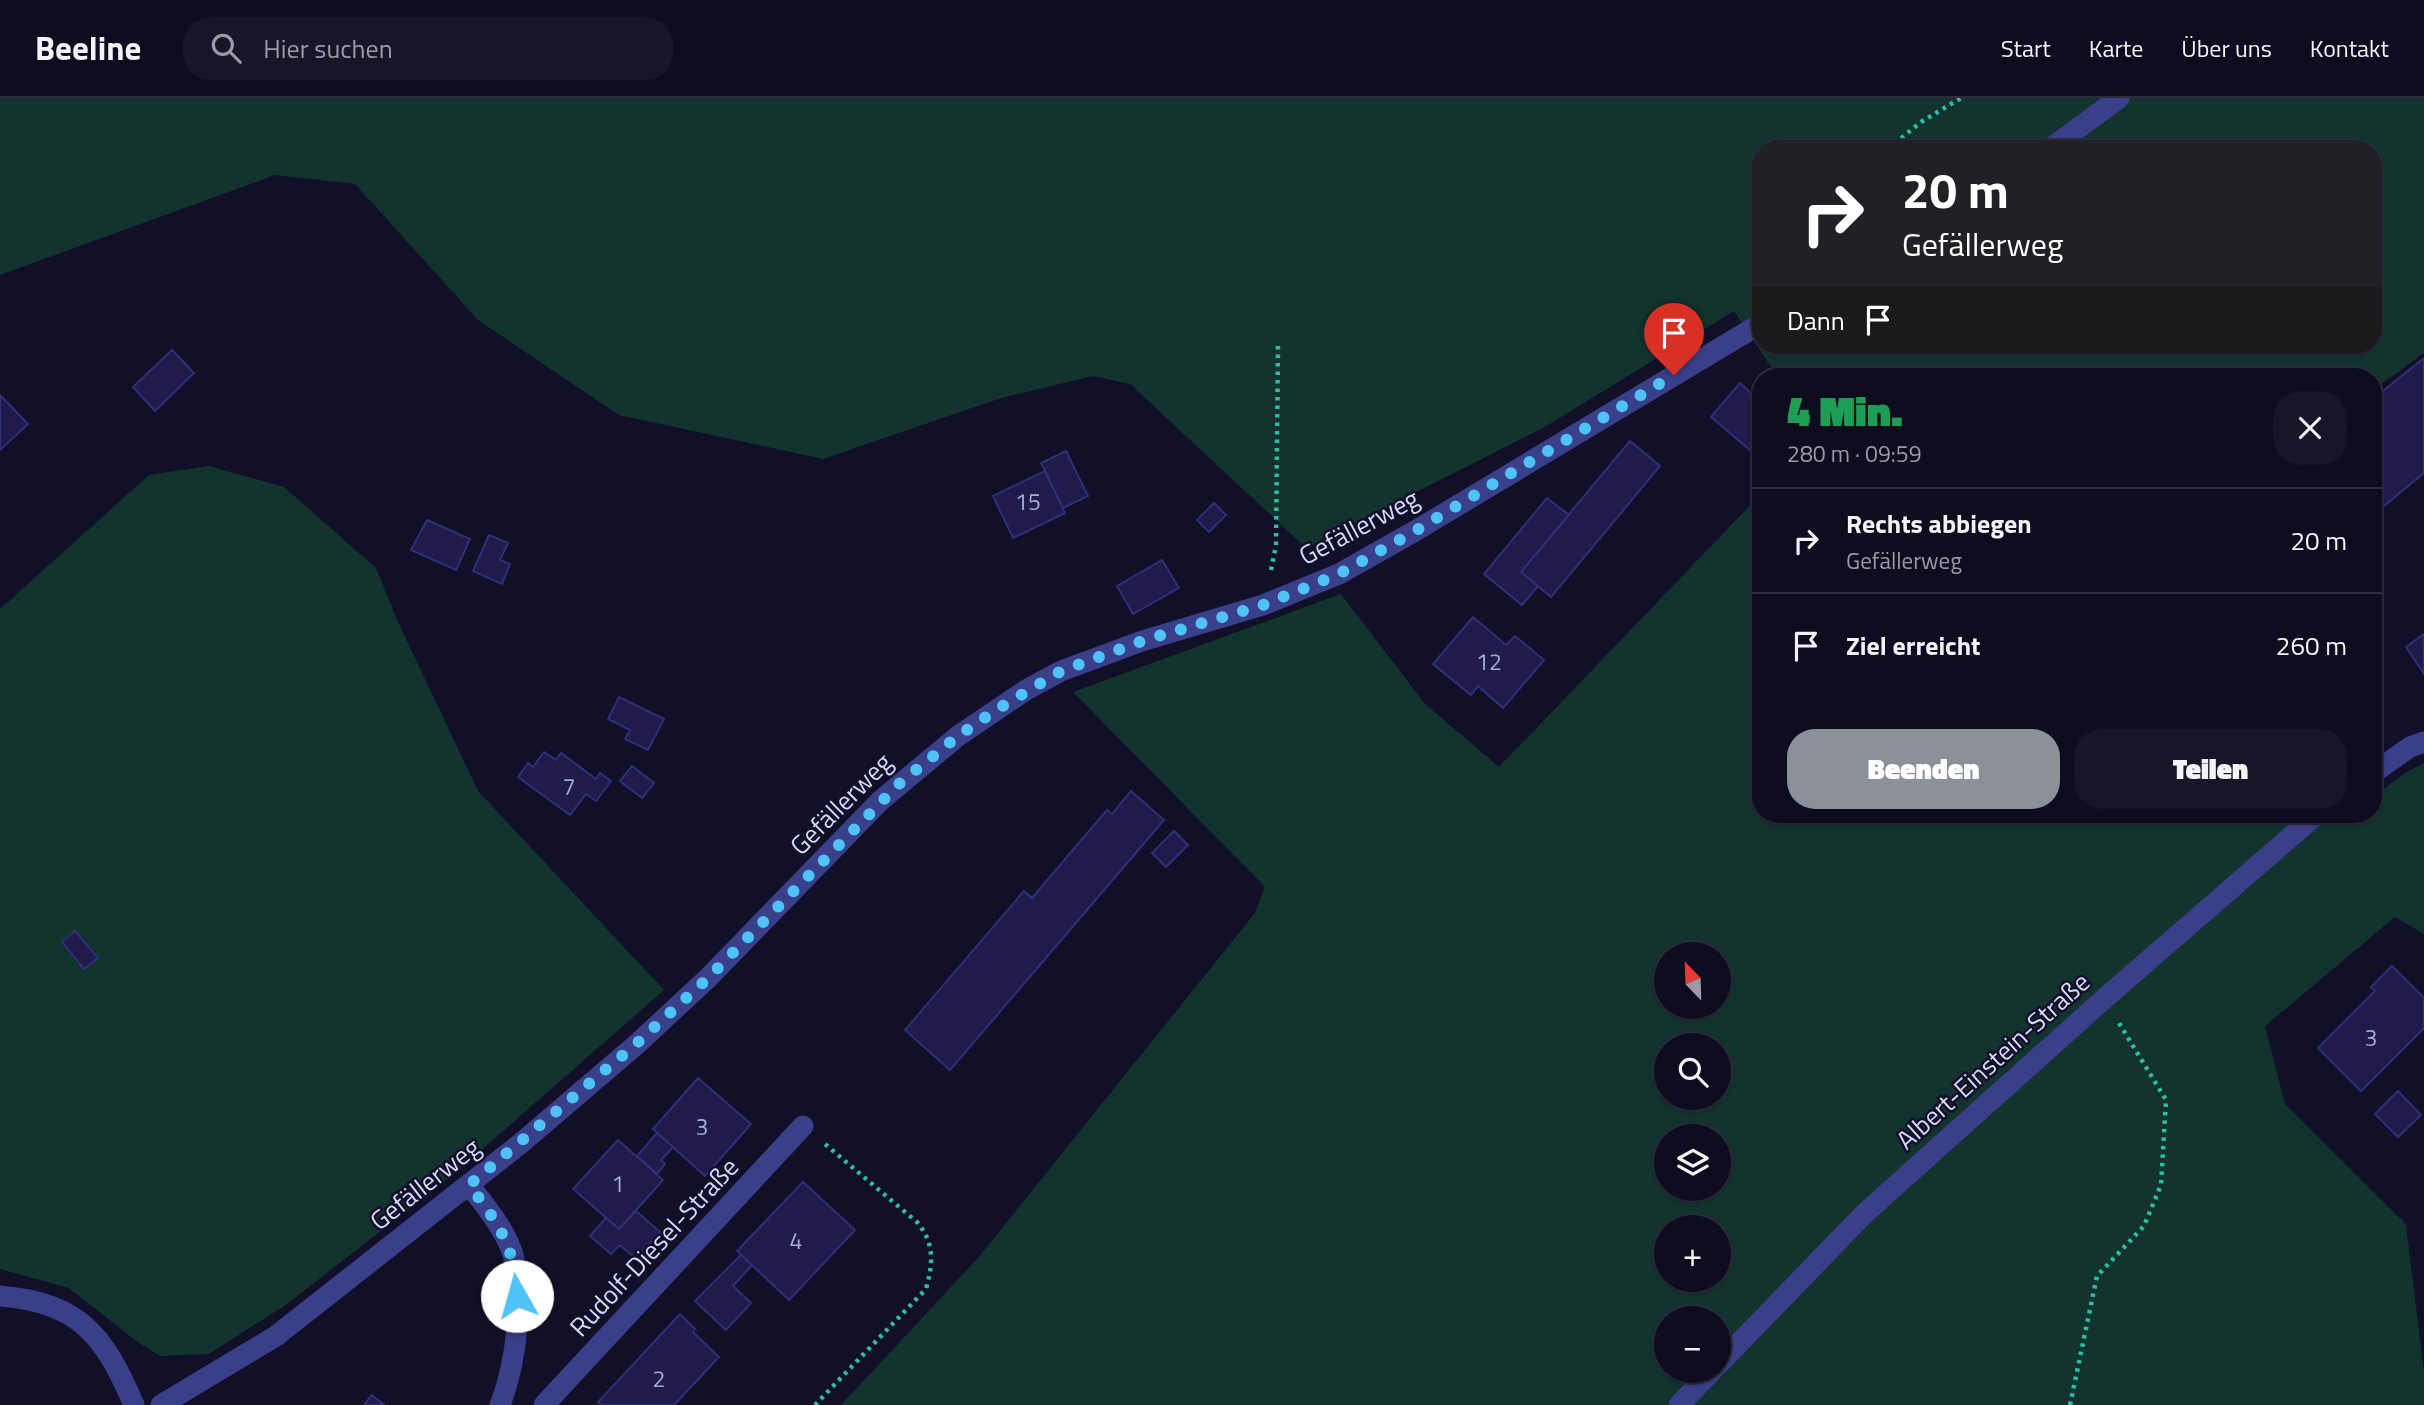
<!DOCTYPE html>
<html lang="de">
<head>
<meta charset="utf-8">
<style>
	:root { --surface:#0e0c1f; --page:#171528; --text:#f1f3f6; --muted:#9b9ba4; --line:#2e2c3d; --accent:#8c9099 }
	body { margin:0; font-family:"Titillium Web",sans-serif; background:var(--page); color:var(--text); height:100vh; display:flex; flex-direction:column; font-size:26px; white-space:nowrap }
	* { box-sizing:border-box; margin:0 }
	p { font-size:23px; color:var(--muted) }
	.icon { flex:none; width:38px; height:38px; fill:none; stroke:currentColor; stroke-width:2; stroke-linecap:round; stroke-linejoin:round }
	.map { position:relative; flex:1; overflow:hidden }
	.details { position:absolute; left:1752px; top:270px; width:630px; height:455px; display:flex; flex-direction:column; background:var(--surface); border-radius:28px; box-shadow:0 2px 5px #0004,0 0 0 2px var(--line) }
	.details>* { flex:none }
	.hud { position:absolute; left:1752px; top:42px; width:630px; height:214px; border-radius:28px; box-shadow:0 2px 5px #0004,0 0 0 2px var(--line); background:#202124; color:#fff; overflow:hidden }
	.needle { width:46px; rotate:337deg }
	.fabs { position:absolute; left:1654px; top:844px; display:grid; gap:14px }
	.fabs a { display:grid; place-items:center; width:77px; height:77px; border-radius:50%; background:var(--surface); box-shadow:0 2px 5px #0004,0 0 0 2px var(--line); font-size:35px }
	.pin { position:absolute; display:grid; place-items:center; width:60px; height:60px; color:#fff; margin:-72px -30px; border-radius:50% 50% 50% 0; rotate:-45deg; box-shadow:0 0 7px #0007 }
	.pin .icon { rotate:45deg }
	.me { position:absolute; width:77px; margin:-38px; rotate:353deg; stroke-linejoin:round; filter:drop-shadow(0 0 5px #0008) }
	.turn { display:flex; align-items:center; gap:24px; height:147px; padding:0 35px; font-size:32px }
	.turn .icon { width:91px; height:91px; stroke-width:2.5 }
	.turn b { display:block; font-size:49px; line-height:60px }
	.then { display:flex; align-items:center; height:66px; padding:0 35px; background:#0003; gap:14px; font-size:26px }
	.round { display:grid; place-items:center; flex:none; width:74px; height:74px; border-radius:28px; background:var(--page) }
	.overview { display:flex; align-items:center; justify-content:space-between; height:119px; padding:0 35px }
	h1 { font-size:42px; font-weight:800; line-height:52px; color:#1e9e55 }
	.cta { display:flex; gap:14px; margin-top:auto; padding:14px 35px }
	.cta a { flex:1; height:80px; border-radius:28px; background:var(--accent); color:#fff; font-size:28px; font-weight:800; line-height:80px; text-align:center }
	.cta a+a { background:var(--page); color:var(--text) }
	ul { padding:0; list-style:none }
	li { display:flex; align-items:center; gap:21px; height:105px; padding:0 35px; border-top:2px solid var(--line) }
	li div { flex:1 }
	li b { display:block; font-size:26px }
	li em { font-style:normal }
	header { display:flex; align-items:center; gap:42px; box-sizing:border-box; height:98px; padding:0 35px; background:var(--surface); border-bottom:2px solid var(--line) }
	header strong { font-size:33px }
	nav { display:flex; gap:38px; margin-inline-start:auto; font-size:24px }
	.search { width:490px; height:63px; background:var(--page); display:flex; align-items:center; gap:18px; box-sizing:border-box; padding:0 24px; border-radius:28px; color:var(--muted); font-size:26px }
	.map>svg:first-child { display:block }
	.green { fill:#13332f; fill-rule:evenodd }
	.building { fill:#201b4a; stroke:#342d77; stroke-width:2 }
	.lines { fill:none; stroke-linecap:round; stroke-linejoin:round }
	.path { stroke:#2ebda6; stroke-width:4.5; stroke-dasharray:3.5 5; stroke-linecap:butt }
	.street { stroke:#3a3f89; stroke-width:21 }
	.route { stroke:#4fc3f7; stroke-width:12; stroke-dasharray:0 21.6 }
	.labels { text-anchor:middle; stroke-width:5; stroke-linejoin:round; paint-order:stroke }
	.number-label { font-size:23px; fill:#aaa9d2 }
	.street-label { font-size:26px; fill:#d8d8ff; stroke:#121029 }
</style>
</head>
<body>
<header>
<strong>Beeline</strong>
<div class="search"><svg class="icon" aria-label="search" viewBox="0 0 24 24"><circle cx="10" cy="10" r="6"/><path d="M15 15l6 6"/></svg>Hier suchen</div>
<nav><a>Start</a><a>Karte</a><a>Über uns</a><a>Kontakt</a></nav>
</header>
<div class="map">
<svg width="2424" height="1307" viewBox="0 0 2424 1307">
	<rect width="100%" height="100%" fill="#121029"/>
	<path class="green" d="M0,0H2424V255L2373,292V278H1777L1734,213L1543,330L1306,450L1130,286L1093,278L1001,300L823,361L619,317L478,222L355,86L275,77L0,177ZM1760,51H2373V247H1760Z
		M209,368L284,389L376,470L398,524L478,693L664,892L454,1076L287,1206L209,1256L160,1258L135,1242L69,1190L0,1171V511L149,377Z
		M1760,397V716H2373V699L2405,675L2424,665V836L2395,819L2265,928L2285,1006L2406,1126L2424,1274V1307H841L978,1160L1255,815L1265,789L1073,594L1341,496L1425,606L1499,669ZM1666,856H1718V908H1666ZM1666,947H1718V999H1666ZM1666,1038H1718V1090H1666ZM1666,1129H1718V1181H1666ZM1666,1220H1718V1272H1666Z"/>
	<path class="building" d="M172,252L194,275L155,313L133,289Z
		M2424,260V375L2373,417V301Z
		M1740,285L1760,304V356L1758,359L1711,319Z
		M0,297L28,326L0,352Z
		M1630,343L1660,368L1551,499L1521,474Z
		M1066,353L1088,398L1063,410L1041,365Z
		M1045,373L1065,415L1013,440L993,398Z
		M1547,400L1569,417L1521,474L1538,488L1522,507L1484,476Z
		M1214,405L1226,417L1209,434L1197,422Z
		M427,422L470,441L456,472L411,452Z
		M489,437L508,445L500,462L510,466L502,486L473,473Z
		M1162,462L1179,490L1133,516L1117,488Z
		M1473,519L1506,547L1515,538L1544,562L1503,610L1478,588L1471,597L1433,566Z
		M2424,536V576L2406,549Z
		M619,599L664,621L648,652L625,641L630,632L608,621Z
		M544,654L556,662L561,655L596,681L600,675L611,683L596,703L586,696L570,717L518,679L528,665L533,669Z
		M632,668L654,685L642,700L620,683Z
		M1131,693L1164,722L950,972L905,932L1024,793L1032,800L1107,712L1112,716Z
		M1174,733L1188,747L1166,769L1152,755Z
		M75,833L98,860L84,871L62,844Z
		M2392,868L2424,900V930L2361,993L2318,950L2375,893L2371,889Z
		M698,980L751,1026L705,1078L653,1031Z
		M2398,993L2421,1017L2398,1039L2375,1016Z
		M657,1035L673,1049L661,1062L665,1066L657,1076L637,1058Z
		M618,1042L663,1082L619,1131L573,1091Z
		M803,1084L855,1132L789,1202L737,1153Z
		M636,1113L660,1134L636,1161L620,1147L611,1156L590,1138L606,1120L619,1131Z
		M741,1157L752,1167L733,1188L751,1205L726,1232L695,1203Z
		M680,1216L695,1231L693,1234L719,1259L674,1307H602L598,1304Z
		M372,1297L384,1307H364Z"/>
	<g class="lines">
		<path class="path" d="M1888,51L1921,24L1961,0
			M1271,472L1276,448L1278,246
			M815,1307L926,1191C933,1165 935,1147 918,1125L825,1046
			M2070,1307L2097,1178L2144,1128L2161,1087L2166,1002L2119,925"/>
		<path class="street" d="M2050,51L2119,0
			M2373,675L2410,649L2424,644
			M469,1087C484,1106 499,1124 509,1146C527,1187 516,1266 500,1307
			M0,1198C80,1205 104,1237 134,1307
			M1718,1267L1864,1116L2104,901L2317,716
			M161,1307L276,1238L520,1046L637,946L708,880L880,703L958,638L1026,592L1061,573L1142,543L1263,507L1339,476L1415,433L1760,226
			M544,1307L803,1028
			M1679,1307L1713,1272"/>
	</g>
	<g class="lines">
		<path class="route" d="M517,1198C516,1150 497,1123 469,1087L636,946L708,880L900,685L958,638L996,612L1061,573L1142,543L1263,507L1339,476L1415,433L1674,277"/>
	</g>
	<g class="labels">
		<g class="number-label">
			<text x="1028" y="412">15</text>
			<text x="1489" y="572">12</text>
			<text x="569" y="697">7</text>
			<text x="2371" y="948">3</text>
			<text x="702" y="1037">3</text>
			<text x="618" y="1094">1</text>
			<text x="796" y="1151">4</text>
			<text x="659" y="1289">2</text>
		</g>
		<g class="street-label">
			<text transform="translate(1359 429) rotate(-28)" y="9">Gefällerweg</text>
			<text transform="translate(841 706) rotate(-45)" y="9">Gefällerweg</text>
			<text transform="translate(1993 963) rotate(-42)" y="9">Albert-Einstein-Straße</text>
			<text transform="translate(425 1086) rotate(-38)" y="9">Gefällerweg</text>
			<text transform="translate(654 1149) rotate(-47)" y="9">Rudolf-Diesel-Straße</text>
		</g>
	</g>
</svg>
<div class="fabs">
<a><svg class="needle" viewBox="-14 -14 28 28"><path d="M0-13l5 13h-10z" fill="#e53935"/><path d="M0 13l5-13h-10z" fill="#9b9ba4"/></svg></a>
<a><svg class="icon" aria-label="search" viewBox="0 0 24 24"><circle cx="10" cy="10" r="6"/><path d="M15 15l6 6"/></svg></a>
<a><svg class="icon" aria-label="layers" viewBox="0 0 24 24"><path d="M12 4l9 5-9 5-9-5zM3 14l9 5 9-5"/></svg></a>
<a>+</a>
<a>−</a>
</div>
<div class="pin" style="left:1674px;top:277px;background:#d93025"><svg class="icon" aria-label="arrive" viewBox="0 0 24 24"><path d="M6 21V4h12l-3 4 3 4H6"/></svg></div>
<svg class="me" style="left:517px;top:1198px" viewBox="-20 -20 40 40"><circle r="19" fill="#fff"/><path d="M0-13L10 11 0 6-10 11z" fill="#4fc3f7"/></svg>
<div class="hud">
<div class="turn"><svg class="icon" aria-label="right" viewBox="0 0 24 24"><path d="M7 20v-9h11M14 6l5 5-5 5"/></svg><div><b>20 m</b>Gefällerweg</div></div>
<div class="then">Dann<svg class="icon" aria-label="arrive" viewBox="0 0 24 24"><path d="M6 21V4h12l-3 4 3 4H6"/></svg></div>
</div>
<section class="details">
<div class="overview"><div><h1>4 Min.</h1><p>280 m · 09:59</p></div><a class="round"><svg class="icon" aria-label="close" viewBox="0 0 24 24"><path d="M6 6l12 12M18 6L6 18"/></svg></a></div>
<ul>
<li><svg class="icon" aria-label="right" viewBox="0 0 24 24"><path d="M7 20v-9h11M14 6l5 5-5 5"/></svg><div><b>Rechts abbiegen</b><p>Gefällerweg</p></div><em>20 m</em></li>
<li><svg class="icon" aria-label="arrive" viewBox="0 0 24 24"><path d="M6 21V4h12l-3 4 3 4H6"/></svg><div><b>Ziel erreicht</b></div><em>260 m</em></li>
</ul>
<div class="cta"><a>Beenden</a><a>Teilen</a></div>
</section>
</div>
</body>
</html>
